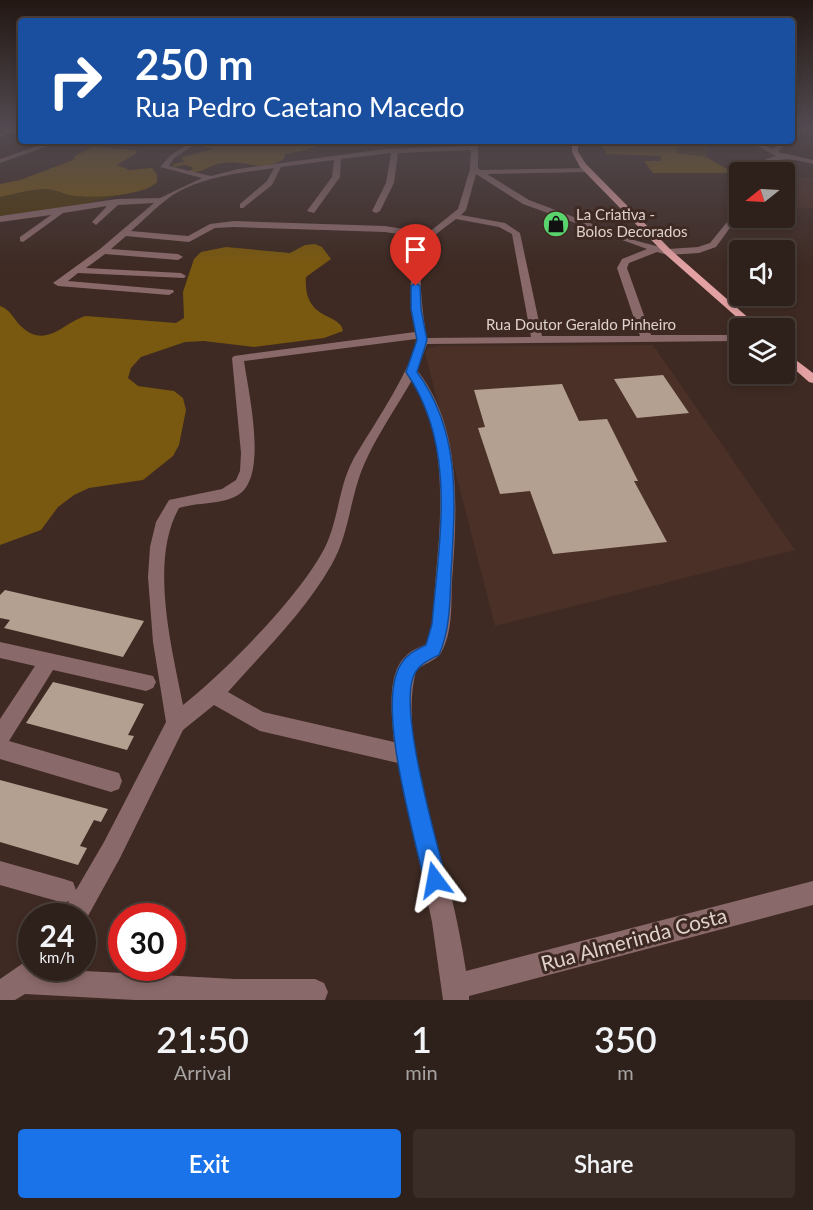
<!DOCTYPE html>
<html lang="en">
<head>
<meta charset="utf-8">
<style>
	:root { --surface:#2e201a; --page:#3a2d27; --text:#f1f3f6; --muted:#a7a3a2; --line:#493e39; --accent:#1a73e8 }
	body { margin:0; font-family:Lato,sans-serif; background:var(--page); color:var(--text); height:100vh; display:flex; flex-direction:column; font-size:22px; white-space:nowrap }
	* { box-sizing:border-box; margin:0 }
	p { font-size:20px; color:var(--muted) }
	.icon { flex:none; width:33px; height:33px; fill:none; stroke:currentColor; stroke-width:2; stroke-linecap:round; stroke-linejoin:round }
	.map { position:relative; height:1000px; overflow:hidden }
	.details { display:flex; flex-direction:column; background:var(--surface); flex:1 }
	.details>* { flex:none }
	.top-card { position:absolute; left:18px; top:18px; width:777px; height:126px; border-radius:6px; box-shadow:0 3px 9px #0003,0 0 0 2px var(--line); background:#1a4fa0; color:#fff; overflow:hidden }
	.needle { width:39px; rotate:252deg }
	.fabs { position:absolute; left:729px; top:162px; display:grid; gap:12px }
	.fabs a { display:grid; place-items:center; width:66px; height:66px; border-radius:6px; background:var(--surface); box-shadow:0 3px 9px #0003,0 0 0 2px var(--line); font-size:30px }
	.speed { position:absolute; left:18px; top:903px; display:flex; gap:12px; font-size:30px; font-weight:700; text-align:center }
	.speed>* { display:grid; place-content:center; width:78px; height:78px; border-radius:50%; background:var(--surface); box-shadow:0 3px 9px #0003,0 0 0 2px var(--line); line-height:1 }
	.speed small { font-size:15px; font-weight:400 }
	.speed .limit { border:9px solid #d22; background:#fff; color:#111 }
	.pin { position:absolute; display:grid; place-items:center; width:51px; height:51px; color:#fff; margin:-62px -26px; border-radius:50% 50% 50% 0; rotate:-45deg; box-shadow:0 0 6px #0007 }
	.pin .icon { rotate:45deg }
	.me { position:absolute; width:66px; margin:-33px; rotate:347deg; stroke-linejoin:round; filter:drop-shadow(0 0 4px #0008) }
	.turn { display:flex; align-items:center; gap:21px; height:126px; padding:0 18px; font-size:27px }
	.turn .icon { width:78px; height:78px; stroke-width:2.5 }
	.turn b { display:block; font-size:42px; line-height:51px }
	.eta { display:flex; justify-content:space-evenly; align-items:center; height:102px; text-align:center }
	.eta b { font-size:36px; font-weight:600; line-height:42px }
	.action { display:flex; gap:12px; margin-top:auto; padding:12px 18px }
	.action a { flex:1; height:69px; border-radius:6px; background:var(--accent); color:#fff; font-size:24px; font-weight:600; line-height:69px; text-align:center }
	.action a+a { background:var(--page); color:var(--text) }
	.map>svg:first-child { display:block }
	.built { fill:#4b3027 }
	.green { fill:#4d3708 }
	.forest { fill:#79580f }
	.building { fill:#b4a090 }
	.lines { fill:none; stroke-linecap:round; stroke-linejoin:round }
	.minor { fill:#8a696a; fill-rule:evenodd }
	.major { fill:#e4a1a3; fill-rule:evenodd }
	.route { fill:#1a73e8; stroke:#114b97; stroke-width:1.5 }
	.labels { text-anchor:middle; stroke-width:6; stroke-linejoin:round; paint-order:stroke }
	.far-poi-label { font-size:15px; fill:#dfd1cd; stroke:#3e2a23; text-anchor:start }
	.far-street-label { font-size:15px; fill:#dfd1cd; stroke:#3e2a23 }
	.near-street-label { font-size:21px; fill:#dfd1cd; stroke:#3e2a23 }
</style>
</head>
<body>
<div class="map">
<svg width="813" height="1000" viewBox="0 0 813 1000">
	<rect width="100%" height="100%" fill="#3e2a23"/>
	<path class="built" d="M785,178H813V208L785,209Z
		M653,345L795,550L495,626L425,353L428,348L438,346Z"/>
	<path class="green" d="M673,141H707L706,157L677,153Z
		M44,188L77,196L129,193L79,205L0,216V197Z"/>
	<path class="forest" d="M206,141H331L306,150L285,154L284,159C259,174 247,159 223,163C207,165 205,174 187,172L194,168L185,165L173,167V164L184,162L182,157L214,149L197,145Z
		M621,141H675L677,153L706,157L734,173H653L644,161H661V156L606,154L602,145L605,142L619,144Z
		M92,147L135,150L138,152L117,165L129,170L152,168L157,175V182C145,196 92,198 74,196C64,194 52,188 42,189C28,190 14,194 0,197V184L20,180L73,160L75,156Z
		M315,244L322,247L331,259L306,277C303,322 341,312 343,331L324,338L254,347L204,341L185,342L141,357L131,368L128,378L138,386L174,391L183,398L186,410L179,445L173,456L143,480L89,488L74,495L58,507L41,530L0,545V306C12,310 14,321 23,328C47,349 65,321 86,316L176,323L184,318L183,292L194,259L201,252L226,247L290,253L305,245Z"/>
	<path class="building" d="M663,375L689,413L637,418L614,379Z
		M562,384L579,421L607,419L638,481H634L667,542L553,554L530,491L500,494L478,428L485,427L474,390Z
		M5,590L44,599L144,621L123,657L4,628L10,620L0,618V595Z
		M53,682L144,704L128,735L134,736L127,750L26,723Z
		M0,780L108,809L101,822L94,820L80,846L87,848L78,865L0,842Z"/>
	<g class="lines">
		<path class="minor" d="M15,127H21V129L0,137V133Z
			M795,127H801L792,137Z
			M52,141H62L0,163V159Z
			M192,141H200L174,158L169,166L211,176L238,169L385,149L471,146L472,141H478V168L480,170L591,168L588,172L487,174L529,200L637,241L668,249L698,247L710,243L740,206V214L716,247L699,253L668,255L657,252L629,263L627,268L651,335H740V341L427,344L417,370C463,428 457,512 452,581C451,605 453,632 441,653C436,661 422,664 416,671C399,735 435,831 451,895C457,920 462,945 466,971L813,881V905L469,996V1000H443L432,922L398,763L260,731L214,705L183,730L120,858L83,925L82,916H62L69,901L64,903L0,885V861L64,879L73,882L76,890L104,842L166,722L153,642L148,577L150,547L156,522L169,500L222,489L236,480L240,471L241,453L232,358L234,356L415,332C410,305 406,260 424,238L385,232L234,227L215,228L189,242L126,236L111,249L178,254L183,257L178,260L105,254L86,268L181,273L186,276L184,278L78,273L68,281L173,290L174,292L169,295L58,286L53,283L100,249L154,203L118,205L96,225L92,222L107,206L63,213L23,242L20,241V237L51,215L0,222V216L117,199L160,198L202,178L160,167L170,156ZM471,150L470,169L458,209L428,233L385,226L234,221L210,224L188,236L131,231C144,220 156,207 170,197C199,177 240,173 274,168L267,181L240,204V208H243L272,185L281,167L334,160L332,177L307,211L314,213L340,177L341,159L391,153L386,183L372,211L376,213L380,211L394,183L398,153ZM476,174L523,204L647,249L622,259L617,268L640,336H542L520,233L505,223L461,215L466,210ZM456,219L499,227L512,234L531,337L427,338C423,318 416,266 425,248C431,236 446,227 456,219ZM416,339C414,367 369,432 353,460C340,484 339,512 329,538C311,586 224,673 183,705C172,648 149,561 179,508C198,502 221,505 238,495C269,477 248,391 244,361ZM412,380C447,437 442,510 436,574C434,594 434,614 430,634L426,644C419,648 411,650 406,656C386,673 392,718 394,742L263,712L228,692C264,651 305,612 332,564C347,537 349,510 358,481C369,446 394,412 412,380Z
			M748,141H756L773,149L782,141H789L778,152L813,160V164C793,160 778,153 765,172H759L766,159L776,156Z
			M0,642L153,676L156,682L153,688L146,691L53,670L9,741L119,773L122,781L119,789L111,792L0,759V719L35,666L0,658Z
			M32,957V968L48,969L235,979H315L324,983L328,992L325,1000H135L25,994L15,1000H0V979Z"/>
		<path class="major" d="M572,141H578V152L586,164L671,250L760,328H749L665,254L580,167L572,152Z
			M784,351L813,373V383L809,382L784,360Z"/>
	</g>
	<linearGradient id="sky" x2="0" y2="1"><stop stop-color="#221713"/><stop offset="0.48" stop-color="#524a50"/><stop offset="1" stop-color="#524a50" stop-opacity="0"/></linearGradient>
	<rect width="813" height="267" fill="url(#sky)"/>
	<path class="route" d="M416,283L420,286L421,309L427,340L417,372C462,433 455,503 451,574C450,602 450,630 439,655C429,660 419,664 414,675C398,710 436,838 446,880L442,887L435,890L427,887L424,880C414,833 375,703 401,664C407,654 416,650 426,645L432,624C439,540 458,447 406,372L417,340L411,309V286Z"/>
	<defs>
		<symbol id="shop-disc" viewBox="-11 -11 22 22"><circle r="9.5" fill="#5ad56e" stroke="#3e2a23"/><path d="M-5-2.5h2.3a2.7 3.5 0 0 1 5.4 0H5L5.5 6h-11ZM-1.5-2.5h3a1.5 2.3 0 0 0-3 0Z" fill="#111"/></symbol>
	</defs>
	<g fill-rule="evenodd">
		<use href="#shop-disc" x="541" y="209" width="30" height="30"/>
	</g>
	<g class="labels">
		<g class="far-poi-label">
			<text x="576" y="220">La Criativa -<tspan x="576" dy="17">Bolos Decorados</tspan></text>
		</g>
		<g class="far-street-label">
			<text x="581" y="330">Rua Doutor Geraldo Pinheiro</text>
		</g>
		<g class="near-street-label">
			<text transform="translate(634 940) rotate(-15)" y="7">Rua Almerinda Costa</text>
		</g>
	</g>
</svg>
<div class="fabs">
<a><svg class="needle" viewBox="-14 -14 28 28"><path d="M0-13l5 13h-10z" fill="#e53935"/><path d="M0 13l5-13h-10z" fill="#a7a3a2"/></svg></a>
<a><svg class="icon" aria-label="sound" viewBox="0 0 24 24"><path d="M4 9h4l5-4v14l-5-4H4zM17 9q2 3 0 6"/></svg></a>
<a><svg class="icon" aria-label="layers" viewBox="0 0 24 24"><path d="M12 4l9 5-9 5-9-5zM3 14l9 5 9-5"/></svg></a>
</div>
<div class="speed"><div>24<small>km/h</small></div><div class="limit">30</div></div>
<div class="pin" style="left:416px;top:286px;background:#d93025"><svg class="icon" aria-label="arrive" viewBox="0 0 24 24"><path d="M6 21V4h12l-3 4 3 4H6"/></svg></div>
<svg class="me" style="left:435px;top:880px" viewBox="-20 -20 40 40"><path d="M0-17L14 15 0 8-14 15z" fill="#1a73e8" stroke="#fff" stroke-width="4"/></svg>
<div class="top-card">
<div class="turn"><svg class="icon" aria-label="right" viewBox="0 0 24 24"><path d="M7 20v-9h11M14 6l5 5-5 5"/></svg><div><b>250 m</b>Rua Pedro Caetano Macedo</div></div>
</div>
</div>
<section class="details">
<div class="eta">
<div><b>21:50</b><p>Arrival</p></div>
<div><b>1</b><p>min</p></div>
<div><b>350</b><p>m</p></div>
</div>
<div class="action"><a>Exit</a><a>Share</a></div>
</section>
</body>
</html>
